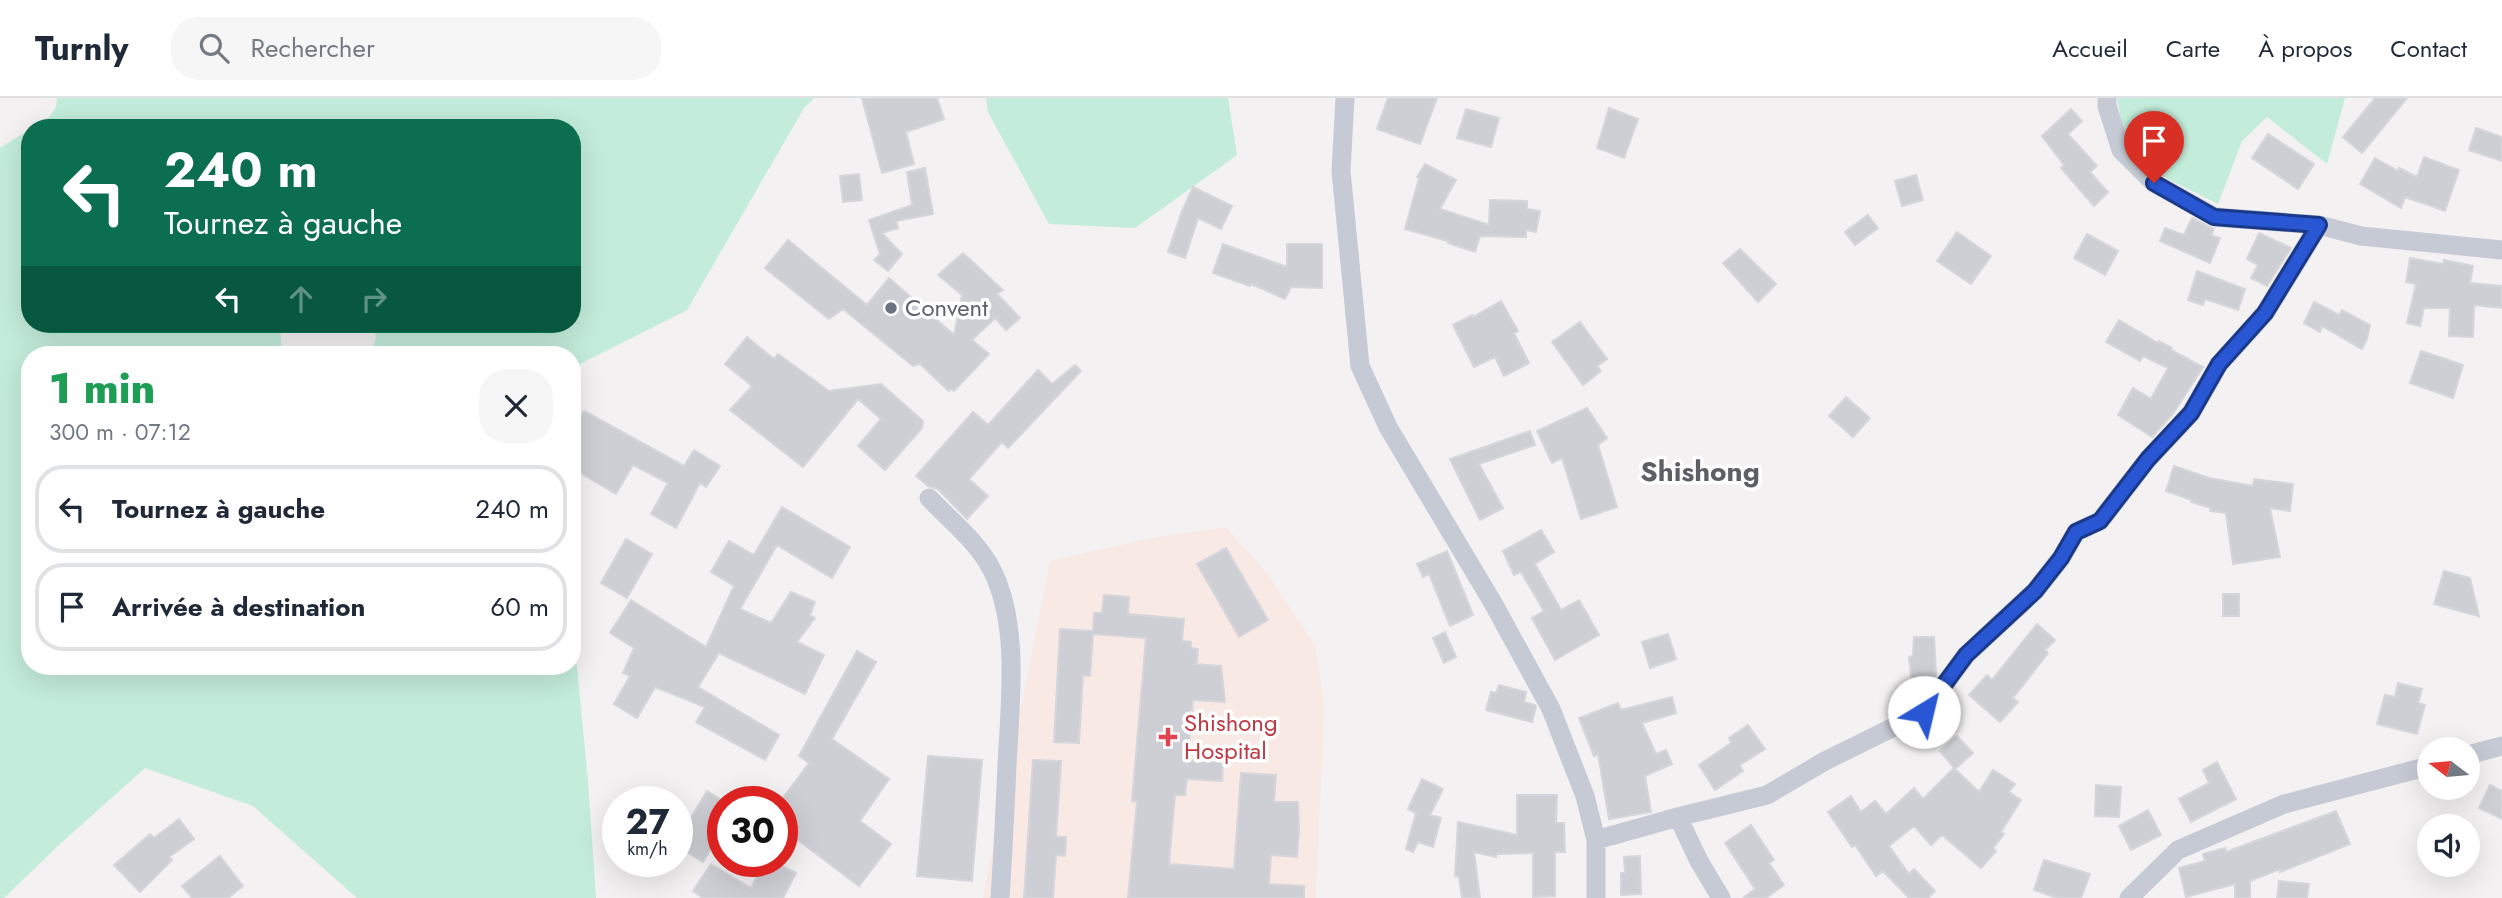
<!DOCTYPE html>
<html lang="fr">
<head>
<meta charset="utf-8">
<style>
	:root { --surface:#fff; --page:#f6f6f7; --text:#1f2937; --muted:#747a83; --line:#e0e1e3 }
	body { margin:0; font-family:Jost,sans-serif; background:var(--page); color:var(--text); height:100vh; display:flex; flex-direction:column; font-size:26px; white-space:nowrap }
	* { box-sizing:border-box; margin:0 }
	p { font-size:23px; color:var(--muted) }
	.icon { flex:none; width:38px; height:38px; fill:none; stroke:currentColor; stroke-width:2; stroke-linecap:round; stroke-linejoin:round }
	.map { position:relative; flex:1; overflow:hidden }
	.panel { position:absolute; left:21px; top:248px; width:560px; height:329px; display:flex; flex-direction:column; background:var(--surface); border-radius:28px; box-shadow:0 7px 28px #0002 }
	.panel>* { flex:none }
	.banner { position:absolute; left:21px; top:21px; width:560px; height:214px; border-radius:28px; box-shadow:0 7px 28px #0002; background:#0b6e4f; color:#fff; overflow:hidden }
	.needle { width:46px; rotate:286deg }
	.buttons { position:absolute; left:2417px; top:639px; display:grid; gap:14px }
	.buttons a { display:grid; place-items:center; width:63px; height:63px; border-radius:50%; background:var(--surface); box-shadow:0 7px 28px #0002; font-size:35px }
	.speed { position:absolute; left:602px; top:688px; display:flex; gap:14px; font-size:35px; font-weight:700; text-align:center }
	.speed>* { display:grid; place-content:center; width:91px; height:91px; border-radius:50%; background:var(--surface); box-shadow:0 7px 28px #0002; line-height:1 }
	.speed small { font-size:18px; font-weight:400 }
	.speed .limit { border:10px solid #d22; background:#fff; color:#111 }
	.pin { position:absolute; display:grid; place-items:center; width:60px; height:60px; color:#fff; margin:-72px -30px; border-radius:50% 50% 50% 0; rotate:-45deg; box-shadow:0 0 7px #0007 }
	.pin .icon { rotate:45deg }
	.me { position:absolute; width:77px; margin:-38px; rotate:36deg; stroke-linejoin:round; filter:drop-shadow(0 0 5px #0008) }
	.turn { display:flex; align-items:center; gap:24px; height:147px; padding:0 28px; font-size:32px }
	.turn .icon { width:91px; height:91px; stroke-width:2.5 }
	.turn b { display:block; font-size:49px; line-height:60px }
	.lanes { display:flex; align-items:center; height:66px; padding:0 28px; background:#0003; justify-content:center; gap:35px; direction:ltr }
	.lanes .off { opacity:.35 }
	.round { display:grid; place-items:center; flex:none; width:74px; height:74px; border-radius:28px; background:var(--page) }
	.overview { display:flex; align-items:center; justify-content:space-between; height:119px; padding:0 28px }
	h1 { font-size:42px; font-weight:800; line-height:52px; color:#1e9e55 }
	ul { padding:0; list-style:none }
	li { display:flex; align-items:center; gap:21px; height:88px; margin:0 14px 10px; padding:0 14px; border:4px solid var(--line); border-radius:28px }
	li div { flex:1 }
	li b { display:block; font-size:26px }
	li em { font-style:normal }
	header { display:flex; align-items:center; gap:42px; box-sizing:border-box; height:98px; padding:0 35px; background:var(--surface); border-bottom:2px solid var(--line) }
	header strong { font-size:33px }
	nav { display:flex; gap:38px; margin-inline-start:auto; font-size:24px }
	.search { width:490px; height:63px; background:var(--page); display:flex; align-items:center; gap:18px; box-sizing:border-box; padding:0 24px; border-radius:28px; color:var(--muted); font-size:26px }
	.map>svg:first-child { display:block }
	.medical { fill:#f9e9e4 }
	.green { fill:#c3ecda }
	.building { fill:#cecfd4; stroke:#d5d6db; stroke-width:2 }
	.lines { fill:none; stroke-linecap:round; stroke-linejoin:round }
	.minor { stroke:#c5cad4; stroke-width:19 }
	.route-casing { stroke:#1b398a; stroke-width:18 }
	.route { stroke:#2957d4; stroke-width:12 }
	.worship-dot { fill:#6b7280; stroke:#fff; stroke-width:2.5 }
	.health-dot { fill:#e0444e; stroke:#fff; stroke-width:2.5 }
	.labels { text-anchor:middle; stroke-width:7; stroke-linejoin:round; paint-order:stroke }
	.worship-label { font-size:24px; fill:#5b616d; stroke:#fff; text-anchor:start }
	.health-label { font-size:24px; fill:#be3a42; stroke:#fff; text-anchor:start }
	.quarter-label { font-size:28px; font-weight:bold; fill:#5d5f65; stroke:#fff }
</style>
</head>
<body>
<header>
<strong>Turnly</strong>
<div class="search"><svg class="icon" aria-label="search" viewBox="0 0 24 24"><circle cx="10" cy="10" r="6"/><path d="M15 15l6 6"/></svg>Rechercher</div>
<nav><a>Accueil</a><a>Carte</a><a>À propos</a><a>Contact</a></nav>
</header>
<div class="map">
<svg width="2502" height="800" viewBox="0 0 2502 800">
	<rect width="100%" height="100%" fill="#f3f1f1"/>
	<path class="medical" d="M1226,429L1269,478L1316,549L1324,610L1316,800H983L1050,463L1157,439Z"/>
	<path class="green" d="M57,0H814L804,10L687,212L572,270V257H370L376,240L373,226H572V30H31C45,22 57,17 57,0Z
		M986,0H1228L1237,57L1135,130L1049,126L988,14Z
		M2117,0H2345L2327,66L2267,19L2242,43L2218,106L2156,75L2123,32Z
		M30,31V226H280L282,257H30V569H572V516L588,684L596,800H357L253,708L145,670L61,745L4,800H0V50Z"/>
	<path class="building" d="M862,0H937L944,21L906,34L914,66L882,75Z
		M1388,0H1437L1420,46L1377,31Z
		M2375,0H2407L2362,55L2343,39Z
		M1609,10L1638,21L1624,60L1597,50Z
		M1466,11L1499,20L1491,49L1457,40Z
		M2071,11L2082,23L2068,36L2097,68L2090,74L2108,94L2094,108L2061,70L2064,67L2042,38Z
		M2476,30L2502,39V63L2469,52Z
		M2268,36L2314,66L2298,91L2252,60Z
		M2424,59L2459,72L2445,113L2405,99L2401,110L2360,86L2375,60L2398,73L2399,70L2417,79Z
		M1425,66L1456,82L1440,111L1489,127L1490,102L1527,103V111L1540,113L1536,134L1526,132V139L1480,138L1475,154L1448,145V143L1405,131L1419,80L1417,79Z
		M925,70L933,116L896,123L898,130L882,135L902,156L888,173L874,162L880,156L869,122L912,107L907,74Z
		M859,76L862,102L843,104L840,78Z
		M1916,77L1923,102L1902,108L1895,83Z
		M1193,89L1232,108L1221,131L1198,120L1185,160L1168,154L1182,113Z
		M1868,117L1878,130L1855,147L1845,134Z
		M2192,120L2214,131L2211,137L2220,140L2210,165L2160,143L2165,130L2184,137Z
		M1957,134L1991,158L1971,186L1937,163Z
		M2259,135L2291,150L2267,188L2251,180L2258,167L2247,161Z
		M2087,136L2118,153L2105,177L2074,160Z
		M788,142L867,207L889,180L954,237L962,197L938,177L963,155L1003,192L997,196L1020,220L1006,232L995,220L972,242L989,256L954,293L951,291L949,293L920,266L913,268L843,211L829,221L765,170Z
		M1223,146L1287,169V146H1322V190L1291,189L1285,201L1251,186L1250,188L1213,175Z
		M1740,151L1776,186L1758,204L1723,165Z
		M2410,160L2443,166L2444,162L2473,168L2470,185L2502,188V210L2474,207L2473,239L2449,238L2450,210H2424L2420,228L2407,225L2416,186L2406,184Z
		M2197,173L2245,191L2238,212L2205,201L2203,207L2188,202Z
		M1501,203L1518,233L1514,235L1529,265L1504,278L1495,259L1474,269L1453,227L1472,217L1473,219Z
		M2314,204L2339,217L2342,212L2370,227L2367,241L2362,251L2322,228L2320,234L2304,225Z
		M2119,222L2158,245L2159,243L2172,250L2171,252L2203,269L2173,316L2152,339L2118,317L2133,290L2151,301L2168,270L2143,258L2140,263L2106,244Z
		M1580,224L1607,261L1597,268L1601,273L1583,287L1552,244Z
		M747,239L774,261L778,256L829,293L881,286L923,323L922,330L885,372L858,348L881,321L858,301L803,369L730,312L752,288L725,266Z
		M2421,253L2463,267L2453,300L2410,285Z
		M1075,267L1081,273L1008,350L1002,344L969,381L988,398L967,421L938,391L928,388L916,378L973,314L988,327L1038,272L1052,286Z
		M1846,299L1870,320L1853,339L1829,318Z
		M1587,310L1607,340L1598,347L1617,409L1581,421L1562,360L1552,365L1537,333Z
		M584,313L684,368L694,352L720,368L706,389L700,385L676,430L651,416L668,385L633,367L616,396L572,370V332Z
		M1530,333L1535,347L1479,366L1503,410L1480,422L1450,361Z
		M2174,368L2209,380L2253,388L2254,381L2293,386L2290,413L2270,410L2280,459L2233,466L2226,415L2210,413L2211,410L2191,404L2192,402L2166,393Z
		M782,409L850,449L832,480L777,447L740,511L771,525L791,494L815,504L810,517L815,520L797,544L824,557L805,596L719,555L698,589L779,637L765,662L696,624L705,609L655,589L637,620L614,606L630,578L623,575L634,550L610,535L631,502L706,549L734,488L711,474L729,443L754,457Z
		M1541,432L1554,454L1535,466L1561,512L1579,502L1599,537L1555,562L1532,520L1544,513L1521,474L1514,477L1503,453Z
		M626,441L652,456L627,500L601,485Z
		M1226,450L1268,522L1239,539L1197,466Z
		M1447,453L1473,517L1450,528L1429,476L1423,479L1417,466Z
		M2444,473L2470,480L2479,518L2434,506Z
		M2223,496H2239V518H2223Z
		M1104,497L1129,499L1128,516L1184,521L1182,543L1191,544V550L1198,551L1197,564L1194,566L1221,568L1225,604L1193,602L1188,662L1223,664L1222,683L1187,681L1185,697H1175L1169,766L1234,771L1241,675L1276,677L1274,704H1298L1299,733L1297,759L1271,757L1269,786L1304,788V800H1128L1137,703H1132L1146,540L1093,536L1090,578L1083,577L1079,645L1054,644L1060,531L1093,533L1094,515H1102Z
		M2037,526L2055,542L2045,552L2048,555L2013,600L2018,604L2000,624L1969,597L1987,577L1992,582Z
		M1445,534L1456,559L1444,565L1433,540Z
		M1668,536L1676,561L1650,570L1642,544Z
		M1914,539H1934L1936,577L1924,594L1913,595L1909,559L1913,558Z
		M857,553L876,564L832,641L889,681L860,723L891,746L859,788L782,730V701L809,665L799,658Z
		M2398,585L2422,591L2418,605L2425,607L2417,636L2377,626L2385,597L2395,599Z
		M1499,587L1526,594L1524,604L1535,607L1536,609L1532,624L1486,612L1491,594L1496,595Z
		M1672,599L1676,615L1642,625L1656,656L1666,652L1672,666L1645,678L1651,714L1609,721L1598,656L1594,658L1579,620L1618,605L1621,612Z
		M1748,627L1765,651L1740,667L1743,673L1715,692L1699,667L1731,645L1729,640Z
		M1957,638L1973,655L1955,671L1940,653Z
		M928,658L982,662L972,783L917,778Z
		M1033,662L1061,663L1056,739H1066L1065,758L1056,757L1053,800H1024Z
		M2217,664L2236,701L2191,724L2179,701L2209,685L2203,672Z
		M1954,670L1979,694L1993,672L2015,686L2009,694L2021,702L2001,734L2004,736L1993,750L1996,753L1981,770L1942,737L1931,747L1914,728L1889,748L1909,776L1914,771L1935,793L1928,800H1909L1883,773L1876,778L1855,747L1852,749L1828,714L1851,698L1861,714L1875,703L1886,716L1914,690L1923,701Z
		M1422,681L1443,691L1430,717L1441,720L1433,749L1418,744L1413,754L1406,751L1416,715L1408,711Z
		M2096,687L2121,689L2119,719L2095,718Z
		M2490,687L2502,693V721L2479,710Z
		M707,693L723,703V731L703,764L677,748V743Z
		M1517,697H1557L1556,725H1564L1565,754H1555V798L1533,799V755L1497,756L1496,759L1474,754L1480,800H1462L1459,779L1455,778L1458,724L1517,737Z
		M2148,712L2161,737L2131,752L2119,728Z
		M2336,713L2350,746L2280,774V771L2250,783V800H2235V786L2186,799L2179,770L2205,763L2203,756L2225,750L2226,754Z
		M179,721L194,741L169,759L172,762L140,794L114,767L150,736L154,740Z
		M1751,727L1774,762L1769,765L1784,787L1766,800H1743L1755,791L1725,745Z
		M220,758L243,788L228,800H192L182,788Z
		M1640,758L1641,796L1621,797V775H1625L1624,759Z
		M2044,762L2090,776L2081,800H2057L2034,792Z
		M765,763H772L796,775L783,800H703L693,793L711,766L751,790Z
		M2279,783L2309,786L2307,800H2277Z"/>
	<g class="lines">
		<path class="minor" d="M1345,0L1341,73L1360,268L1388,329L1493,505L1551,611L1585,698L1596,742V800
			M2107,0V8L2121,52L2154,85L2215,119L2319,127L2361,138L2502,152
			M929,400C950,422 978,444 992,472C1020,527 1010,606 1007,667C1005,711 1003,756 1000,800
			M2468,657L2502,648
			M1678,719L1767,697L1825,663L1924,614L1966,557L2035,493L2061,460L2076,434L2100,423L2148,361L2191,315L2219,266L2265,215L2319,127
			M1596,742L1678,719L1699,763L1721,800
			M2129,800L2178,752L2284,706L2429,668"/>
	</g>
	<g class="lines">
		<defs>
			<path id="route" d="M1924,614L1966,557L2035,493L2061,460L2076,434L2100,423L2148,361L2191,315L2219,266L2265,215L2319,127L2214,119L2154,85"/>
		</defs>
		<use href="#route" class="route-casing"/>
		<use href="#route" class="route"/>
	</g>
	<circle class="worship-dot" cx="891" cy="210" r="7"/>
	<path class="health-dot" d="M1164.5 628.5h7v7h7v7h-7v7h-7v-7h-7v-7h7z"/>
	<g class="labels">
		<g class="worship-label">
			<text x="905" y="218">Convent</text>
		</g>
		<g class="health-label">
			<text x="1184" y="633">Shishong<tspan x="1184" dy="28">Hospital</tspan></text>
		</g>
		<g class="quarter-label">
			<text x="1700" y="383">Shishong</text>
		</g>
	</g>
</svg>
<div class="buttons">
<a><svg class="needle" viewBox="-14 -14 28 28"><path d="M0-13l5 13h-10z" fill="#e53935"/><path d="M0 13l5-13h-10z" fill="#747a83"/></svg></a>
<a><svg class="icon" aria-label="sound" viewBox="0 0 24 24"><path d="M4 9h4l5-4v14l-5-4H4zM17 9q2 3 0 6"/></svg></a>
</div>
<div class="speed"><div>27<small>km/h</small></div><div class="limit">30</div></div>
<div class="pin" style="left:2154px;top:85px;background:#d93025"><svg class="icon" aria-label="arrive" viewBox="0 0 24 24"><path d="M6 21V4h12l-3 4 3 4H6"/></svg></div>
<svg class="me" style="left:1924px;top:614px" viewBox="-20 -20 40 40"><circle r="19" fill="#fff"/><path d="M0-13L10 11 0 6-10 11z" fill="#2957d4"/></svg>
<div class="banner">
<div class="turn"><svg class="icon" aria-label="left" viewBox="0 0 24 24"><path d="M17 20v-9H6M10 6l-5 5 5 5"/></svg><div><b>240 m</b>Tournez à gauche</div></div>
<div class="lanes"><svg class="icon" aria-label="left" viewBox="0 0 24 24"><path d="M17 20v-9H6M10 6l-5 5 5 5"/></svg><svg class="icon off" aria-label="ahead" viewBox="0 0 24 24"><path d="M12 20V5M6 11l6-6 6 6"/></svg><svg class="icon off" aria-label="right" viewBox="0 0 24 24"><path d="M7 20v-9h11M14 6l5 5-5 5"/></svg></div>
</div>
<section class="panel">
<div class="overview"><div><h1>1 min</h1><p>300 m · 07:12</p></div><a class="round"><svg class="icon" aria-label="close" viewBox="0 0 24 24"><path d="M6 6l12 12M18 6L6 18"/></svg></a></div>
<ul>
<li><svg class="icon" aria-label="left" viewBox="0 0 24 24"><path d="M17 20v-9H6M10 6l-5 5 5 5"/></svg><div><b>Tournez à gauche</b></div><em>240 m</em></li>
<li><svg class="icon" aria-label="arrive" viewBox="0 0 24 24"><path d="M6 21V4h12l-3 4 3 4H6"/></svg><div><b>Arrivée à destination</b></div><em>60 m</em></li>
</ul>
</section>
</div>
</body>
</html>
